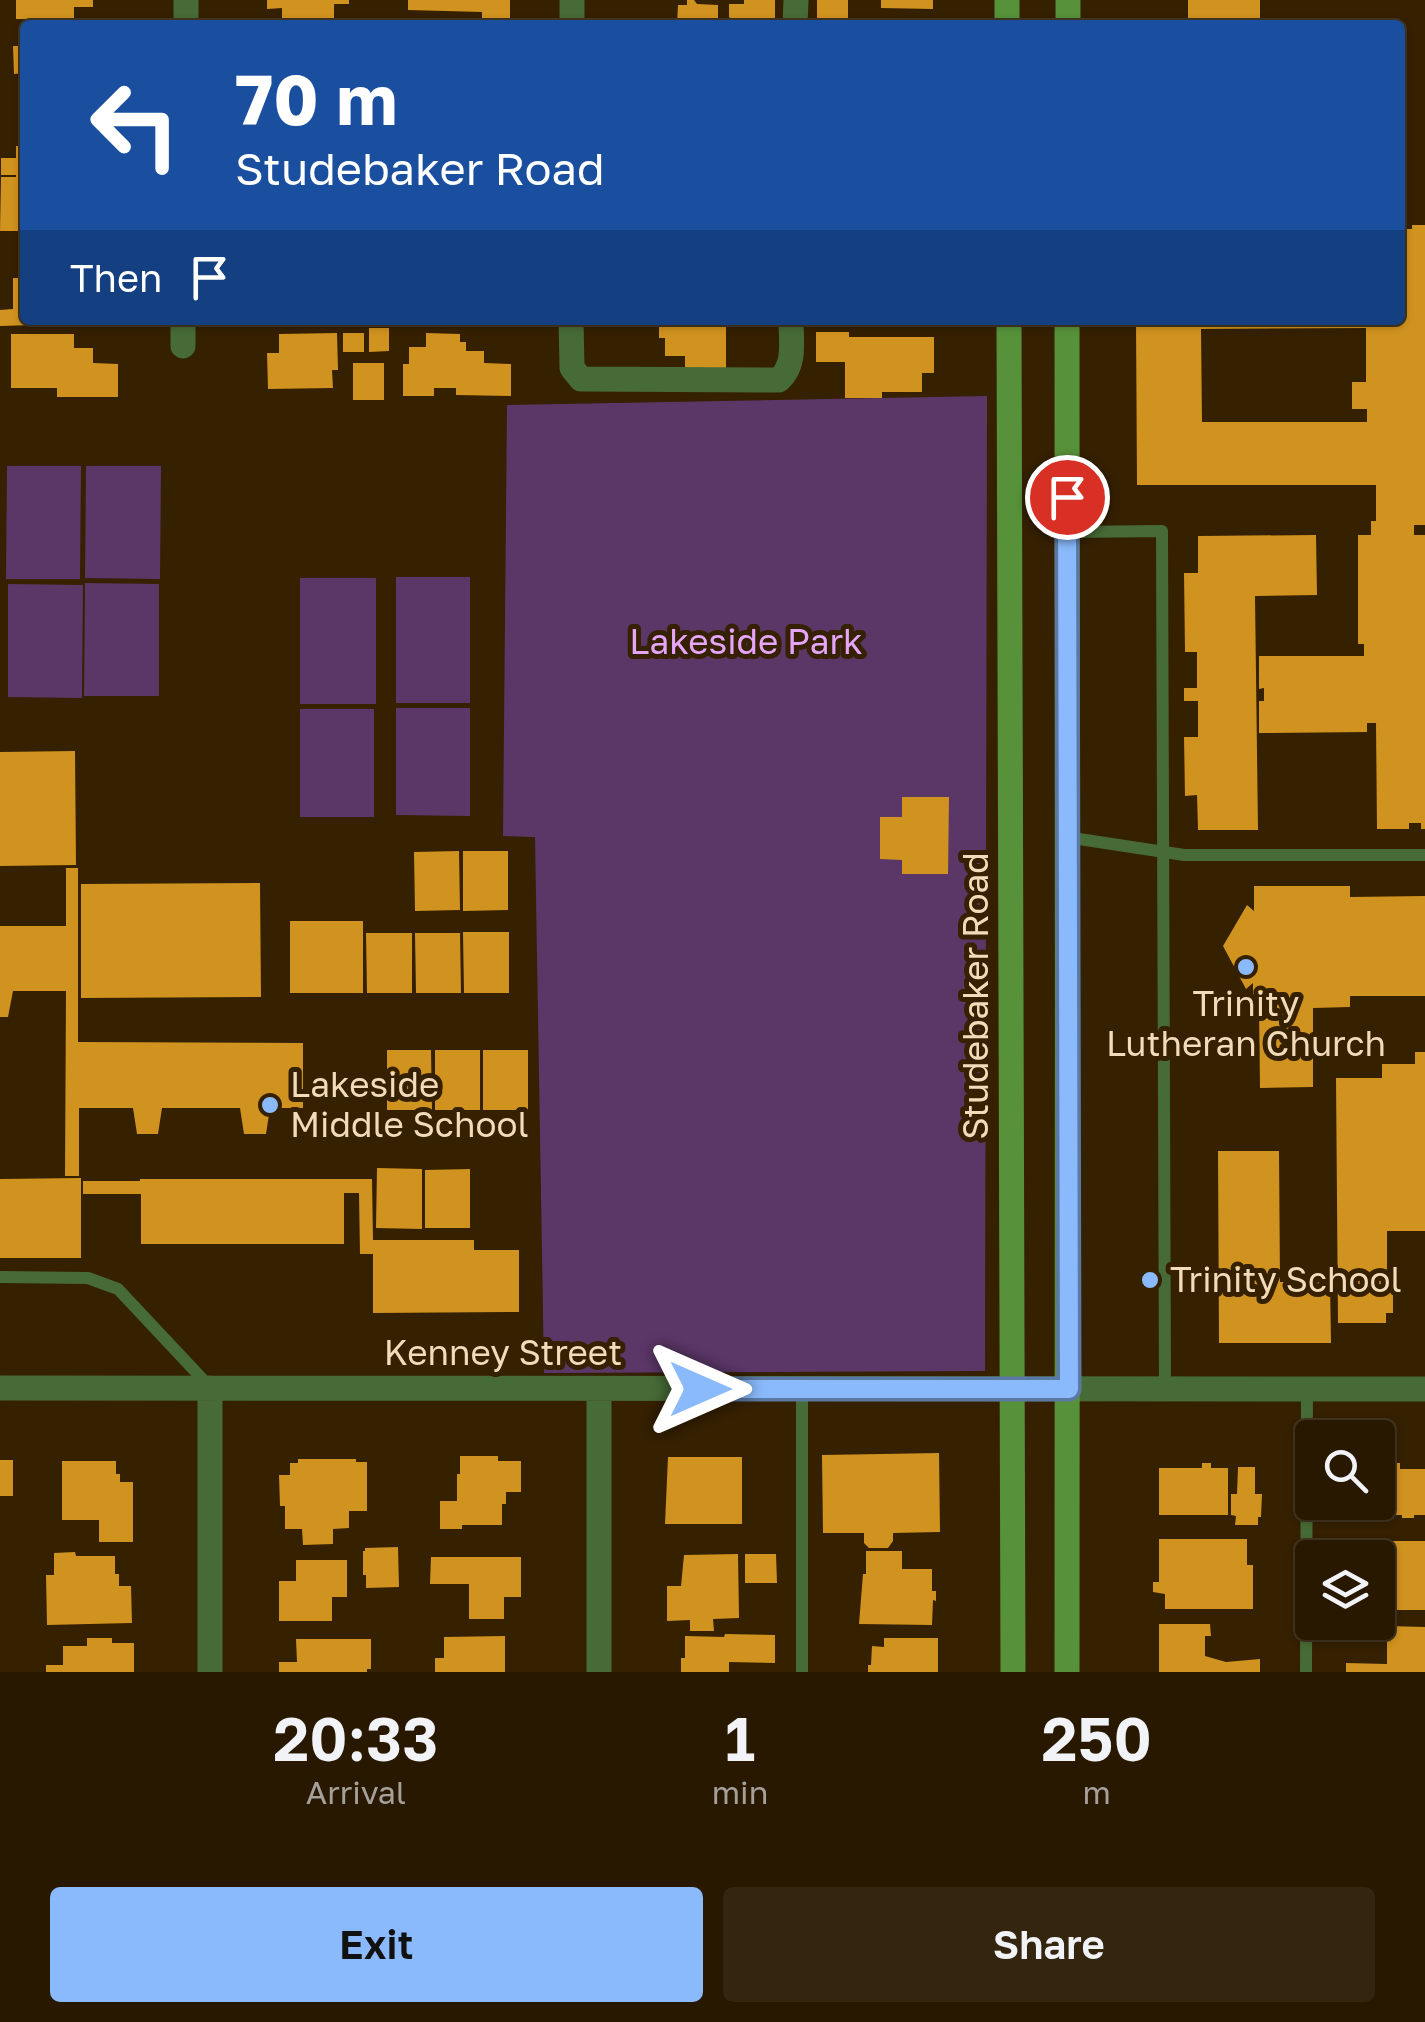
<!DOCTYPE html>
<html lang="en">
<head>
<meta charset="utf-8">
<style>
	:root { --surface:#281800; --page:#34250f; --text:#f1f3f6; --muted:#a5a099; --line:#443722; --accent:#8abafc }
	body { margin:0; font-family:"Golos Text",sans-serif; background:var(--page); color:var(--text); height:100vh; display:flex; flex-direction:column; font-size:38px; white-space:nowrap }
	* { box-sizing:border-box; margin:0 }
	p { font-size:32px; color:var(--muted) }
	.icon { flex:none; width:55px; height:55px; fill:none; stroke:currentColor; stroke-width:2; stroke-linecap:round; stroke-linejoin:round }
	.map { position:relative; height:1672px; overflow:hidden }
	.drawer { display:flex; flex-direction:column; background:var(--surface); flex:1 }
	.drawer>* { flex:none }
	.top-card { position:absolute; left:20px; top:20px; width:1385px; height:305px; border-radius:10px; box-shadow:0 2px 8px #0004,0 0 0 2px var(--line); background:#1a4fa0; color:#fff; overflow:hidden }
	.buttons { position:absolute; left:1295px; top:1420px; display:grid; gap:20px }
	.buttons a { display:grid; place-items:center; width:100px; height:100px; border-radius:10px; background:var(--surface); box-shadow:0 2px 8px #0004,0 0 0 2px var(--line); font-size:50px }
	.pin { position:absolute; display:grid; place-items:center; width:85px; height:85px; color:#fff; margin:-42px; border:5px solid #fff; border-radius:50%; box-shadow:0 2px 10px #0007 }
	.me { position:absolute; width:110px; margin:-55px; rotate:90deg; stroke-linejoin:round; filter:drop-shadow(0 0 8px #0008) }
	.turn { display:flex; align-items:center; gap:35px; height:210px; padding:0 50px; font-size:45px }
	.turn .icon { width:130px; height:130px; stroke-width:2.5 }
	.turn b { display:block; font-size:70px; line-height:85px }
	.then { display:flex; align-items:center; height:95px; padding:0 50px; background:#0003; gap:20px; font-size:38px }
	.eta { display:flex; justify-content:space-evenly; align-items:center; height:170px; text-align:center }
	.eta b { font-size:60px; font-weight:600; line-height:70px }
	.action { display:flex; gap:20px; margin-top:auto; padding:20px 50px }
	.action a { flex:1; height:115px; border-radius:10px; background:var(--accent); color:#111; font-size:40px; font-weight:600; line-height:115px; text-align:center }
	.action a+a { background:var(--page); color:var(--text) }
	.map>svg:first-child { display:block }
	.green { fill:#5b3768 }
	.building { fill:#d1931f; fill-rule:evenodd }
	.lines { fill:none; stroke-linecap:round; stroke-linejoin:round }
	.lane { stroke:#476b36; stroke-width:12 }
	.street { stroke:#476b36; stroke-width:25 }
	.secondary { stroke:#57923a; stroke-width:25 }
	.route-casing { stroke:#5a79a4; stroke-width:25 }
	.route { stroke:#8abafc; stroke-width:18 }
	.poi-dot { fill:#8abafc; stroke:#352000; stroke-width:4 }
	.labels { text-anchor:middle; stroke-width:10; stroke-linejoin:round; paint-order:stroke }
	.park-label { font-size:35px; fill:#e4a5fb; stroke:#352000 }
	.street-label { font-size:35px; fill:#f1dbba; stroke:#352000 }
	.poi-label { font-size:35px; fill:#f1dbba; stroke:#352000; text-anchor:start }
</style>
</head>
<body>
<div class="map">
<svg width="1425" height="1672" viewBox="0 0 1425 1672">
	<rect width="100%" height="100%" fill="#352000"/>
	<path class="green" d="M987,396L985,1371L544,1373L535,837L503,836L507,405Z
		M7,466H81L80,579H6Z
		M86,466H161L160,579L85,578Z
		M396,577H470V703H396Z
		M300,578H376V704H300Z
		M85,583L159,584V696H84Z
		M8,584L83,585L82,698L8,697Z
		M396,708H470V816L396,815Z
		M300,709H374V817H300Z"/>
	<path class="building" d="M16,0H93V7H74V19H16Z
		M267,0H349V4H334V19H282V8L267,9Z
		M408,0H510V19H482V12L408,10Z
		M687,0H694L697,4L718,5V25H677L678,5H687Z
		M744,0H775V23H744V20H732L729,17V4H744Z
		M817,0H848V25L817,24Z
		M881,0H933V9L881,8Z
		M1188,0H1260V25H1188Z
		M13,46H25V73L14,74Z
		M16,146H25L23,231H0L1,177H16V175H1V158H16Z
		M1412,225H1425V525H1414V535H1425V829H1421V823H1409V829H1377L1376,723H1367V732L1259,733V701H1264V688L1259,689V656H1364V644H1358V535H1371V521H1376V485H1137L1136,320H1400V229H1412ZM1366,328V382H1352V409H1367V422H1202L1201,329Z
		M13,278H25V320H35V325L0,326V310L13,309Z
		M659,320H726V370L685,371V356H665V338H659Z
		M746,320H777V327H746Z
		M369,328H389V351L369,352Z
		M816,332H849V337H934V373H922V392H882V398H845V362H816Z
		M337,333L338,370H332L333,388L268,389L267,353H279V334Z
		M343,333H364V352H343Z
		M426,333L460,334V342H466V351H484V363L511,364V396L456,395V388H434V396H403V364H409V347H426Z
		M11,334H74V348H93V363L118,364V397H57V388H11Z
		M353,363H384V400H353Z
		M1316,535L1317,595L1255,596L1258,830H1198L1197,795L1185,796L1184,737H1198V701H1184V688H1197V652H1185L1184,573H1198V536Z
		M75,751L76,865L0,866V752Z
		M902,797H949L948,874H902V860L880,859V817H902Z
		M459,851L460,910L415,911L414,852Z
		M463,851H508V910L463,911Z
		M66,868H78V1042L303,1043V1108H270L266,1134H244L240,1108H162L158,1134H137L133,1108H79V1176H65L66,991H13L8,1017H0V926H66Z
		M260,883L261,997L81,998V884Z
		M1254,886H1350V897L1425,896V996H1350V1007L1313,1008V1087L1260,1088L1259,1006H1253V983L1246,989L1223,946L1247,905L1254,911Z
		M290,921H363V993H290Z
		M463,932H509V993H464Z
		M366,933H412V993H367Z
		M415,933H460L461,993H416Z
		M387,1050H431L432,1110H387Z
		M435,1050H480V1110H435Z
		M483,1050H528V1110H483Z
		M1415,1052H1425V1231H1387V1285H1393V1313H1386V1323H1338L1336,1078H1382V1064H1415Z
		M1218,1151H1279L1280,1282H1330L1331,1343H1219Z
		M377,1168L422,1169V1229L376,1228Z
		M470,1169V1228H425V1170Z
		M81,1178V1258H0V1179Z
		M140,1179H372L373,1240H474V1250H519V1312L373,1313V1254H360L359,1193H344V1244H141V1194H83V1181H140Z
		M939,1453L940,1532L893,1533V1541L888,1548H869L864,1543V1533H823L822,1455Z
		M460,1456H498V1461H521V1492H506V1504H502V1525H462V1529H440V1501H457V1474H460Z
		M668,1457H742V1524H665Z
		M298,1459H356V1462H367V1511H349V1528L333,1529V1544L303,1545L302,1529H285V1506H280L279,1475H290V1463H298Z
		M0,1460H13V1496H0Z
		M62,1461H116V1474H120V1482H133V1542H99V1520H62Z
		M1202,1463H1211V1468H1228V1515H1159V1468H1202Z
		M1381,1463H1400V1469H1425V1515H1414V1518H1402V1515H1366L1365,1502H1378V1476Z
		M1238,1467H1255V1494H1262L1261,1517H1258V1525H1235L1236,1516L1231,1515V1494H1237Z
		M1159,1539H1247V1565H1253V1609H1165V1594L1153,1592V1582H1159Z
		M1388,1541H1425V1610H1388V1593H1378V1562H1388Z
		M398,1547L399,1587L366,1588V1575H363V1551H365V1548Z
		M866,1551H902V1569H932V1591H936V1601L933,1600L932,1625L859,1624L863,1574H866Z
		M75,1552L76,1556H115V1574H119V1586H131L132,1623L47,1625L46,1575H54V1553Z
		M738,1554L739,1618L713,1619L714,1631H690V1620L667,1621V1586H681L684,1555Z
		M745,1554H776L777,1583H745Z
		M431,1557H521V1597H504V1619H469V1584H430Z
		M296,1560H347V1597H332V1621H279V1581H296Z
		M1159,1624H1210L1211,1636H1205V1656L1226,1662L1260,1659V1672H1159Z
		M1387,1626L1425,1627V1672H1346V1663L1387,1664Z
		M725,1634L775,1635V1663L729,1662V1672H681V1658H685V1636L724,1637Z
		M505,1636V1672H435V1658H444V1637Z
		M87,1638H112V1643H134V1672H46V1665H63V1646H87Z
		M884,1638H938V1672H868V1665H871L872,1646L884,1647Z
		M296,1639H371V1669H367V1672H279V1662H297Z"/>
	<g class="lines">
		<path class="lane" d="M1067,532L1162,531L1165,1389
			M1066,837L1184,855H1425
			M0,1277L88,1278L118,1289L209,1386
			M802,1389V1672
			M1306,1672L1307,1389"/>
		<path class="street" d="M186,25V0
			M572,25V0
			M795,25L796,0
			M571,320L572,368L581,379L779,380C796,365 791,341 791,320
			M183,346V320
			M0,1388L1425,1389
			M210,1672V1388
			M599,1672V1389"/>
		<path class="secondary" d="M1007,0V25
			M1068,25V0
			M1009,320L1013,1672
			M1067,1672C1069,1221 1066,771 1067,320"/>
	</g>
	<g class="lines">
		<defs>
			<path id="route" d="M700,1389H1069L1067,497"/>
		</defs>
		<use href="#route" class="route-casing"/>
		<use href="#route" class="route"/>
	</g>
	<g class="poi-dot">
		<circle cx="1246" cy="967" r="10"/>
		<circle cx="270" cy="1105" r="10"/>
		<circle cx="1150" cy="1280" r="10"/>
	</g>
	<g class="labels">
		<g class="park-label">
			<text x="746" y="654">Lakeside Park</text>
		</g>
		<g class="street-label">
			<text transform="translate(976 996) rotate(-90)" y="12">Studebaker Road</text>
			<text x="503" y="1365">Kenney Street</text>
		</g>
		<g class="poi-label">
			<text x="1246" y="1016" text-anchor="middle">Trinity<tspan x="1246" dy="40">Lutheran Church</tspan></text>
			<text x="290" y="1097">Lakeside<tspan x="290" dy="40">Middle School</tspan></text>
			<text x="1170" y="1292">Trinity School</text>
		</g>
	</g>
</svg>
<div class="buttons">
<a><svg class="icon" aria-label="search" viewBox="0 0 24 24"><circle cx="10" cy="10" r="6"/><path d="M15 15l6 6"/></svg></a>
<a><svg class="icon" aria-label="layers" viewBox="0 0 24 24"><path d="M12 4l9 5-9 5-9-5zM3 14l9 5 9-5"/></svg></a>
</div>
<div class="pin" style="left:1067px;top:497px;background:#d93025"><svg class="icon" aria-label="arrive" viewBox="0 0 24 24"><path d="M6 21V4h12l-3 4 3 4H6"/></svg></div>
<svg class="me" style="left:700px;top:1389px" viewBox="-20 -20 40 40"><path d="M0-17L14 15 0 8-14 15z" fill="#8abafc" stroke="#fff" stroke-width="4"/></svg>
<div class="top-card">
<div class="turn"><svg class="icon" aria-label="left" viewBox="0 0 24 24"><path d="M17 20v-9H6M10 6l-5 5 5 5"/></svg><div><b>70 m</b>Studebaker Road</div></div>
<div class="then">Then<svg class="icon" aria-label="arrive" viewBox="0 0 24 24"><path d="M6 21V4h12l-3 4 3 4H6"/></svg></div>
</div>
</div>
<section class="drawer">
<div class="eta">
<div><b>20:33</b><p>Arrival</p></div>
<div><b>1</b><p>min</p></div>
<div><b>250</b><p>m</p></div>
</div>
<div class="action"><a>Exit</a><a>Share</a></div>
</section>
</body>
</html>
